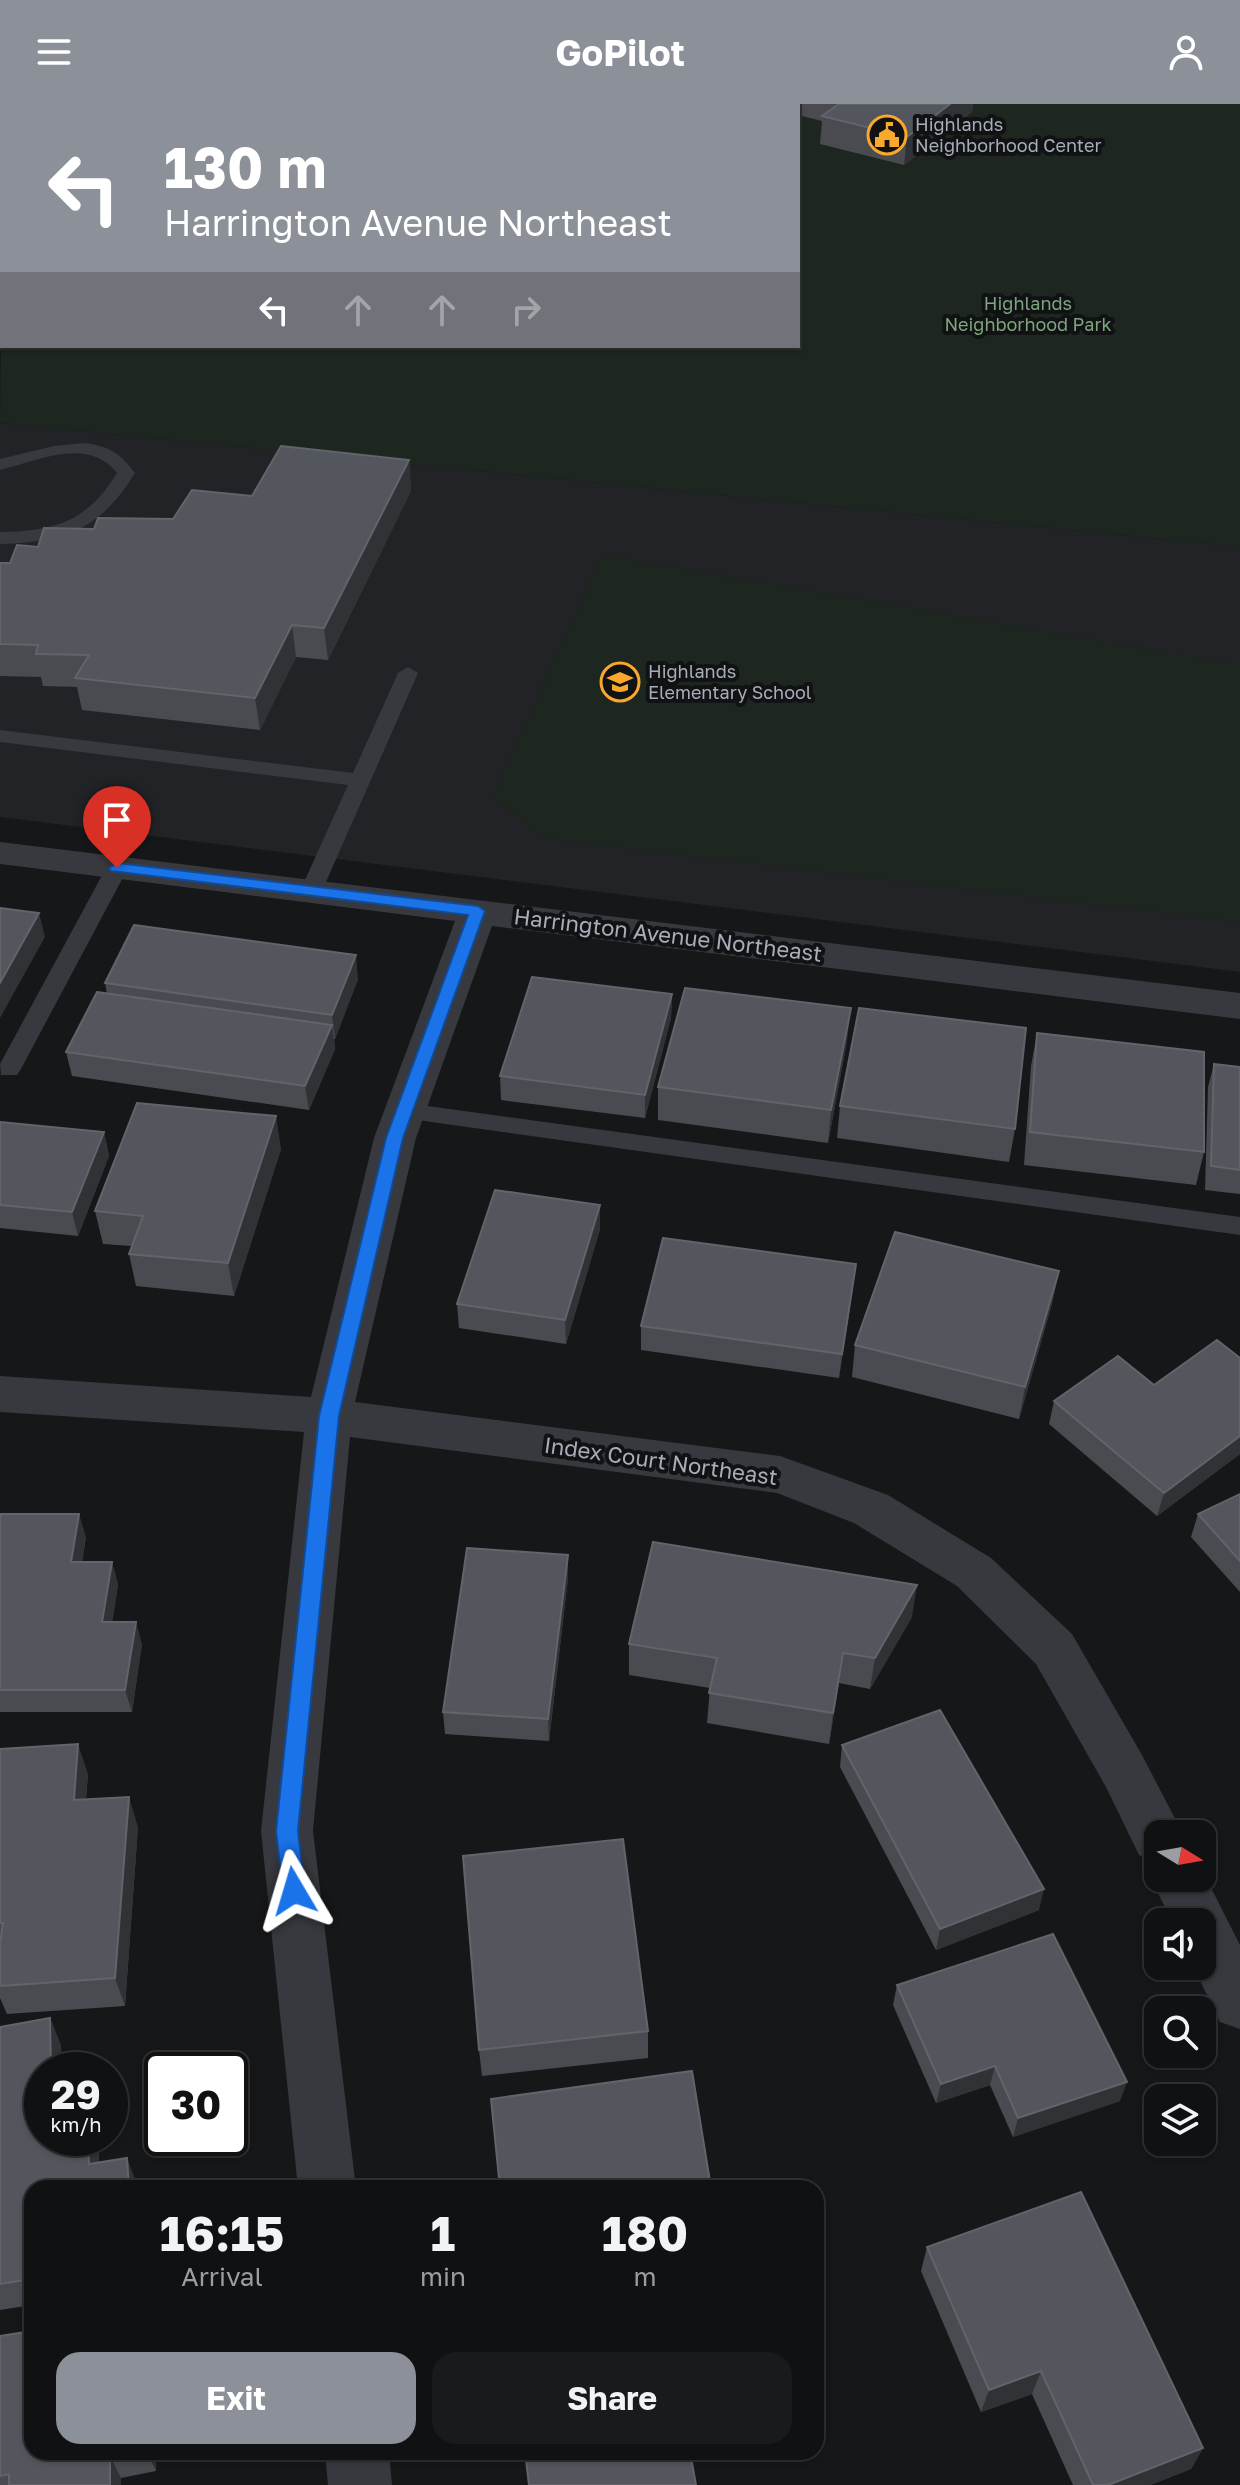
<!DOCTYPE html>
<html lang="en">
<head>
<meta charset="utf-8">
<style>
	:root { --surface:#101113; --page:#191a1c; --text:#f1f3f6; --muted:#9c9da0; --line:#303133; --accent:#8c9099 }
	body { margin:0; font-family:"Golos Text",sans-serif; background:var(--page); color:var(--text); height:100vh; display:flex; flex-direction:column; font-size:30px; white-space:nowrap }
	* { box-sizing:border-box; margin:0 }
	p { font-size:26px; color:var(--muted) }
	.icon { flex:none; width:44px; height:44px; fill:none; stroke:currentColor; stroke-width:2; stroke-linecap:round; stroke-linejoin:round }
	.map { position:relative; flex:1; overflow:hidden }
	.panel { position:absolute; left:24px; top:2076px; width:800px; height:280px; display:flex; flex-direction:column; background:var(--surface); border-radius:24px; box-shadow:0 2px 6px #0004,0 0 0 2px var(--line) }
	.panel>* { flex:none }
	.hud { position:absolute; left:0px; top:0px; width:800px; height:244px; box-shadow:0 2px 6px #0004,0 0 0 2px var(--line); background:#8c9099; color:#fff; overflow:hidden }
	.needle { width:52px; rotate:101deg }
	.fabs { position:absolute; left:1144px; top:1716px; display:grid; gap:16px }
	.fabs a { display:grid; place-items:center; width:72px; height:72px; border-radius:16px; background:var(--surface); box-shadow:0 2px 6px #0004,0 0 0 2px var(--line); font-size:40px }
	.speed { position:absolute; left:24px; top:1948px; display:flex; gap:16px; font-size:40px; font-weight:700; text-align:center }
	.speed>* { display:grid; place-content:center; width:104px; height:104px; border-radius:50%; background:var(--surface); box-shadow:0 2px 6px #0004,0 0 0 2px var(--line); line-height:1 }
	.speed small { font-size:20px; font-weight:400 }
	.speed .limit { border:4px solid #111; border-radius:12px; background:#fff; color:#111 }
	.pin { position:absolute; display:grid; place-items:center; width:68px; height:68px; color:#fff; margin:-82px -34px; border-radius:50% 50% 50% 0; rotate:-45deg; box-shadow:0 0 8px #0007 }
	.pin .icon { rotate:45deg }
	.me { position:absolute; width:88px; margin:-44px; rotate:353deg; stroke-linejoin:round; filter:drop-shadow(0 0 6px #0008) }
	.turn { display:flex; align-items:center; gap:28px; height:168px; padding:0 32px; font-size:36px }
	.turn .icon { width:104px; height:104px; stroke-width:2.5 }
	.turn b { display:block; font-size:56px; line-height:68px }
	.lanes { display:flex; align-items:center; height:76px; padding:0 32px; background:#0003; justify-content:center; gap:40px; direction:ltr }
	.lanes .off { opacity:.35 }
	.eta { display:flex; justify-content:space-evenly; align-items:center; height:136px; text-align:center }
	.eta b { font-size:48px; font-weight:700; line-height:56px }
	.primary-button { display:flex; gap:16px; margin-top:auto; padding:16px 32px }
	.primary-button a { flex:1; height:92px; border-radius:24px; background:var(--accent); color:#fff; font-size:32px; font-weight:700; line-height:92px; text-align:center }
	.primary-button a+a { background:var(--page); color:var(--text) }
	header { display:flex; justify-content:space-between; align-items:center; height:104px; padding:0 32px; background:var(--accent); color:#fff; font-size:36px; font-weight:700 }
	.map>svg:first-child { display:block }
	.built { fill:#222326 }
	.green { fill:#1e271f }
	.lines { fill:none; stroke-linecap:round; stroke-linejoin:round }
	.service { fill:#37393e; fill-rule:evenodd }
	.minor { fill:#37393e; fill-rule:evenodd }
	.wall { fill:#494b51 }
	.shaded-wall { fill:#303236 }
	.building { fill:#53565c; stroke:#61646b; stroke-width:2 }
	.route { fill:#1a73e8; stroke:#114b97; stroke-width:2 }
	.labels { text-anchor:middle; stroke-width:8; stroke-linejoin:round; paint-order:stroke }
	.far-poi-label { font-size:18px; fill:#a8aeb9; stroke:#111214; text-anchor:start }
	.far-park-label { font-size:18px; fill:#7ea57e; stroke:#111214 }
	.street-label { font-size:22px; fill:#a8aeb9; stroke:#111214 }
</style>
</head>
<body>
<header><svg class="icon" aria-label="menu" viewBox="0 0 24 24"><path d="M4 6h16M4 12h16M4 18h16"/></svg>GoPilot<svg class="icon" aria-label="person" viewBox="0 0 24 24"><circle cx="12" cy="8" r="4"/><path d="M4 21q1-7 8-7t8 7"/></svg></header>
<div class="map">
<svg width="1240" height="2381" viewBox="0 0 1240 2381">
	<rect width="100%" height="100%" fill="#161719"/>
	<path class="built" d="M0,319L1240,443V868L0,713Z"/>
	<path class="green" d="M216,0H1240V443L0,319L2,123V242H798V2H213Z
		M602,451L1240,561V818L543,734L493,692Z"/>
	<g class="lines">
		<path class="service" d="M84,339C109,342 120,349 135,369C100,426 65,438 0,440V428C55,427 87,418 117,369C87,332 39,357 0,366V355L54,342Z
			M408,563L418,569L322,787L319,792H303L300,787L348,681L0,638V626L353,669L398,569Z
			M117,757L128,764L21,965L17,971H1L0,960L106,764Z
			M405,999L1240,1113V1131L396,1013L393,1007L396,1001Z"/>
		<path class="minor" d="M0,738L1240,889V915L492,822L416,1034L355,1298L780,1352L888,1391L991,1454L1072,1530L1142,1651L1183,1730H1158V1758L1139,1751L1106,1683L1036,1560L957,1482L854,1419L777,1389L350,1333L313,1727L356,2084H298L261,1727L304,1328L0,1308V1272L311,1293L374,1034L455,817L0,760Z
			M1158,1759V1774H1202V1766L1240,1841V1925L1220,1918L1193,1862H1202V1818H1172L1151,1774Z
			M325,2348H389L392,2381H328Z"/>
	</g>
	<path class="wall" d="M753,0H973L972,8L904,61L820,40L822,17L798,11V2H761Z
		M2,14V64H0V15Z
		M409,356L411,387L328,556L296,553L260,626L82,606L77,583L43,582L41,573L0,572V459H10L38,443L94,425L173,415L252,392Z
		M358,875L335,935H334L335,945L309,1006L72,972L66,948L107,890L105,879Z
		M672,890L671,914L645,1014L501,996L500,972Z
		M1037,929L1204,1048L1196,1081L1024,1061L1031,962Z
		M847,937L828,1039L658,1016V983Z
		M1214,960L1240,963V1090L1205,1086L1208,983Z
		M840,1002L1015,1025L1009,1058L837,1034Z
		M0,1018L104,1028L109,1052L78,1132L0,1124Z
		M281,1045L234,1192L136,1182L129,1150L132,1142L103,1140L95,1107Z
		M600,1101V1125L566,1240L459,1224L457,1200Z
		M1059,1167L1052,1200L1019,1315L852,1273L855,1241Z
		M853,1184L839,1274L641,1246V1222Z
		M1240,1254V1350L1157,1412L1049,1320L1054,1297L1154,1281Z
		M1240,1390V1488L1191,1433L1198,1410Z
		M0,1416L86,1433L82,1458H112L118,1481L112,1518L142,1540L132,1608H0Z
		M568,1474L549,1637L445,1630L443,1608Z
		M912,1513L870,1585L839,1579L829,1640L707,1619L710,1584L629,1571V1540Z
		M842,1641L1039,1806L936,1846L840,1663Z
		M0,1645L88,1670L86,1696L138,1723L125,1902L7,1910L0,1894Z
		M897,1881L1120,1997L1013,2033L990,1981L936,1999L893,1901Z
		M50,1914L61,1942L62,1966H42V2034H98L99,2058L137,2080V2084H32V2201L0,2206V1923Z
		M648,1927V1954L482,1972L479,1946Z
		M927,2143L1203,2344L1191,2365L1150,2381H1073L1032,2290L981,2308L921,2167Z
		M0,2232L32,2348H156V2367L121,2374V2381H0Z"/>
	<path class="shaded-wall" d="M106,0H117V2H102Z
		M950,0H973L972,8L904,61L907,33Z
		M409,356L411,387L328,556L324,524Z
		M292,521L296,553L260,626L255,594Z
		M39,809L45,833L0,914V879Z
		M356,851L358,875L335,935L332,911Z
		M672,890L671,914L645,1014V991Z
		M851,904L847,937L828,1039L831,1006Z
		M332,921L335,945L309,1006L305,982Z
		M276,1012L281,1045L234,1192L228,1159Z
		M104,1028L109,1052L78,1132L72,1108Z
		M600,1101V1125L566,1240L565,1216Z
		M856,1160L853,1184L839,1274L842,1250Z
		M1059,1167L1052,1200L1019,1315L1025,1283Z
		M1240,1332V1350L1157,1412L1164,1389Z
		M79,1410L86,1433L78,1481L71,1458Z
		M568,1451V1474L549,1637L548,1615Z
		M112,1458L118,1481L109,1540L102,1518Z
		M917,1481L912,1513L870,1585L875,1554Z
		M136,1518L142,1540L132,1608L125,1586Z
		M843,1549L839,1579L829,1640L833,1609Z
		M78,1640L88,1670L83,1726L74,1696Z
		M129,1693L138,1723L125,1902L115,1874Z
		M1044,1785L1039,1806L936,1846L940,1825Z
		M50,1914L61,1942L62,1966H51Z
		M995,1962L990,1981L936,1999L941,1980Z
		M1127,1978L1120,1997L1013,2033L1018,2014Z
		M88,2034H98L100,2084L89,2060Z
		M127,2054L137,2080V2084H129Z
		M1041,2267L1032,2290L981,2308L989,2286Z
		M1203,2344L1191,2365L1150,2381H1108Z
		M147,2348H156V2367Z
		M110,2352L121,2374V2381H110Z"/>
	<path class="building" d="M27,0H106L102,2H24Z
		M839,0H950L907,33L822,12Z
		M2,14V45L0,44V15Z
		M281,342L409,356L324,524L292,521L255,594L75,574L89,551L36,550L38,541L0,540V459H10L17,441L38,443L44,424L94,425L98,414L173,415L192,386L252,392Z
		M0,804L39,809L0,879Z
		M134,821L356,851L332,911L105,879Z
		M532,873L672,890L645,991L500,972Z
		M685,884L851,904L831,1006L658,983Z
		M97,888L332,921L305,982L66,948Z
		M859,904L1026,924L1015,1025L840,1002Z
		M1037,929L1204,948V1048L1030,1028Z
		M1214,960L1240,963V1066L1211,1062Z
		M137,999L276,1012L228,1159L129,1150L143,1112L95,1107Z
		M0,1018L104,1028L72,1108L0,1101Z
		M495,1086L600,1101L565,1216L457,1200Z
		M895,1128L1059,1167L1025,1283L855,1241Z
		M663,1134L856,1160L842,1250L641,1222Z
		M1217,1236L1240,1254V1332L1164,1389L1054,1297L1118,1252L1154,1281Z
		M1240,1390V1457L1198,1410Z
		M1,1410H79L71,1458H112L102,1518H136L125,1586H0V1416Z
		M653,1438L917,1481L875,1554L843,1549L833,1609L709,1589L717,1554L629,1540Z
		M467,1444L568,1451L548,1615L443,1608Z
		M940,1606L1044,1785L940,1825L842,1641Z
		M78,1640L74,1696L129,1693L115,1874L0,1882V1840L3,1819H0V1645Z
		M623,1735L648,1927L479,1946L463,1752Z
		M1053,1830L1127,1978L1018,2014L995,1962L941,1980L897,1881Z
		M50,1914L51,1966H42V2034H88L89,2060L127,2054L129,2084H32V2175L0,2180V1923Z
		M692,1967L711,2084H500L491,1995Z
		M1081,2088L1203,2344L1108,2381H1093L1041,2267L989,2286L927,2143Z
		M32,2227V2348H133L110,2352V2381H9V2370L0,2372V2232Z
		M525,2348H690L696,2381H529Z"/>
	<path class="route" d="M117,759L478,802L485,807L403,1034L339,1312L298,1727L305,1787L302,1794L294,1797L286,1794L283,1787L276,1727L319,1312L386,1034L468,811L111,767L109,764Z"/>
	<defs>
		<symbol id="civic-ring" viewBox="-11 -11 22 22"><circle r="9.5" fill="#111214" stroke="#f9a82e" stroke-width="1.5"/><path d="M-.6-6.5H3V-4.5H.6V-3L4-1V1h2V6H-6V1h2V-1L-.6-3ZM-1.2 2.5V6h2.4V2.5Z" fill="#f9a82e"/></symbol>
		<symbol id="school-ring" viewBox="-11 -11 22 22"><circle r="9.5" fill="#111214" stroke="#f9a82e" stroke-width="1.5"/><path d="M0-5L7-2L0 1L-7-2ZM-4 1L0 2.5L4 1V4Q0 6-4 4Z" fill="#f9a82e"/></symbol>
	</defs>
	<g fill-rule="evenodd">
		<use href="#civic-ring" x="865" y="9" width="44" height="44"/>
		<use href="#school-ring" x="598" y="556" width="44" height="44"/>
	</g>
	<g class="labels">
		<g class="far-poi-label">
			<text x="915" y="27">Highlands<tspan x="915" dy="21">Neighborhood Center</tspan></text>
			<text x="648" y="574">Highlands<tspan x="648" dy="21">Elementary School</tspan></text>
		</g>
		<g class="far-park-label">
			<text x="1028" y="206">Highlands<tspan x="1028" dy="21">Neighborhood Park</tspan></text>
		</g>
		<g class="street-label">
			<text transform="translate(668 831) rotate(7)" y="8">Harrington Avenue Northeast</text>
			<text transform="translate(661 1357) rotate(8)" y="8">Index Court Northeast</text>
		</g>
	</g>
</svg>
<div class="fabs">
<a><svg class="needle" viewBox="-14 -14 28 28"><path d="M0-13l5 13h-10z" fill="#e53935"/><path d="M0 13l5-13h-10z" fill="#9c9da0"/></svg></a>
<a><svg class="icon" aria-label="sound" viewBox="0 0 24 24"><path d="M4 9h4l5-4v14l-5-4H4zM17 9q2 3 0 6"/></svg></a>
<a><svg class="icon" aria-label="search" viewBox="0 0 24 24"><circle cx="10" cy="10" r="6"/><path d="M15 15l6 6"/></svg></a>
<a><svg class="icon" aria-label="layers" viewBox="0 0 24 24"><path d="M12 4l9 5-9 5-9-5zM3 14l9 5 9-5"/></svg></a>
</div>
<div class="speed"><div>29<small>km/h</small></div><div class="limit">30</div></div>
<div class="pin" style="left:117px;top:764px;background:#d93025"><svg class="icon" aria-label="arrive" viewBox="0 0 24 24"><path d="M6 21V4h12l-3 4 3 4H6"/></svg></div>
<svg class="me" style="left:294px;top:1787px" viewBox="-20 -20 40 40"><path d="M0-17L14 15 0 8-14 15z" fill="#1a73e8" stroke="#fff" stroke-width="4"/></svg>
<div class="hud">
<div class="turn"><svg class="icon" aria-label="left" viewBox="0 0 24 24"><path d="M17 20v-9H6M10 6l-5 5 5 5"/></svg><div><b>130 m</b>Harrington Avenue Northeast</div></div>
<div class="lanes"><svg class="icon" aria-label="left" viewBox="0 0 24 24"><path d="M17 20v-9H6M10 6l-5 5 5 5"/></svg><svg class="icon off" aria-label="ahead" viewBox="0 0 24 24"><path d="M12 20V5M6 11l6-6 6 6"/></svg><svg class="icon off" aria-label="ahead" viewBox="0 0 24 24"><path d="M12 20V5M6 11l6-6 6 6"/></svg><svg class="icon off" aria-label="right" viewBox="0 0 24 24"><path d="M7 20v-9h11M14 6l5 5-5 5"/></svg></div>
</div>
<section class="panel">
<div class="eta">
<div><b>16:15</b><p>Arrival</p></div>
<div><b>1</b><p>min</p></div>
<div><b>180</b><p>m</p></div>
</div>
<div class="primary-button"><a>Exit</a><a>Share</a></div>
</section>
</div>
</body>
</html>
